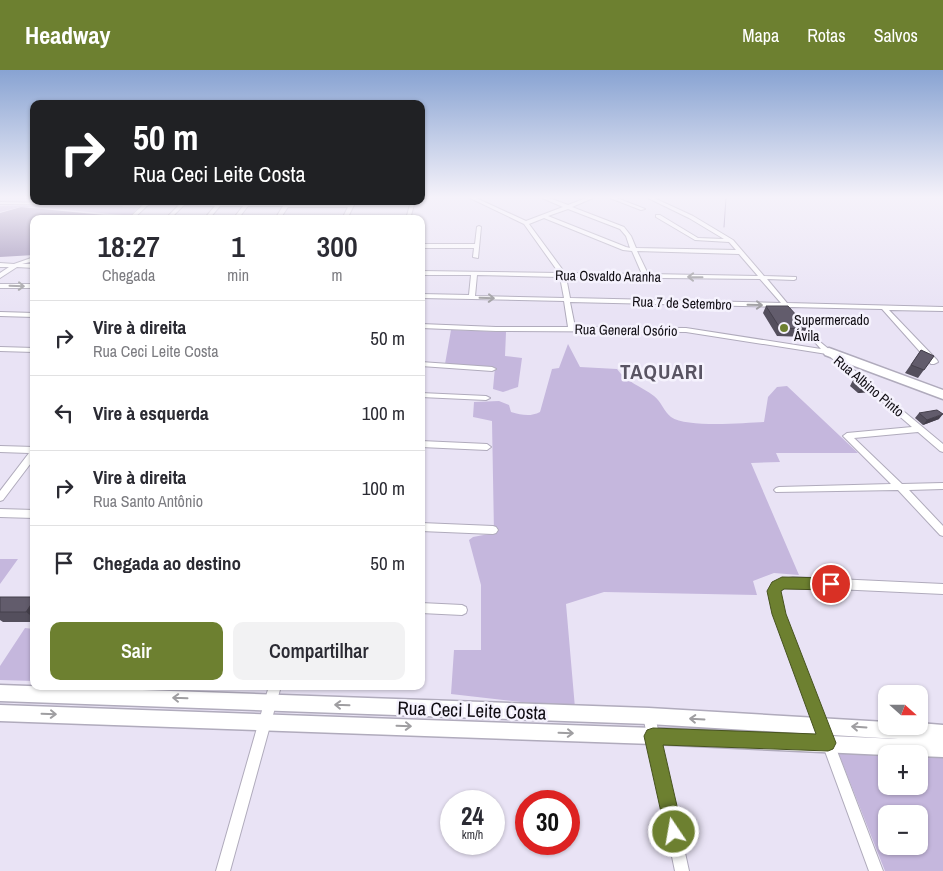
<!DOCTYPE html>
<html lang="pt">
<head>
<meta charset="utf-8">
<style>
	:root { --surface:#fff; --page:#f2f2f3; --text:#2b2b33; --muted:#7c7c81; --line:#e1e1e2; --accent:#6d8030 }
	body { margin:0; font-family:"Archivo Narrow",sans-serif; background:var(--page); color:var(--text); height:100vh; display:flex; flex-direction:column; font-size:19px; white-space:nowrap }
	* { box-sizing:border-box; margin:0 }
	p { font-size:16px; color:var(--muted) }
	.icon { flex:none; width:28px; height:28px; fill:none; stroke:currentColor; stroke-width:2; stroke-linecap:round; stroke-linejoin:round }
	.map { position:relative; flex:1; overflow:hidden }
	.side { position:absolute; left:30px; top:145px; width:395px; height:475px; display:flex; flex-direction:column; background:var(--surface); border-radius:10px; box-shadow:0 1px 4px #0004 }
	.side>* { flex:none }
	.guide { position:absolute; left:30px; top:30px; width:395px; height:105px; border-radius:10px; box-shadow:0 1px 4px #0004; background:#202124; color:#fff; overflow:hidden }
	.needle { width:32px; rotate:111deg }
	.buttons { position:absolute; left:878px; top:615px; display:grid; gap:10px }
	.buttons a { display:grid; place-items:center; width:50px; height:50px; border-radius:10px; background:var(--surface); box-shadow:0 1px 4px #0004; font-size:25px }
	.speed { position:absolute; left:440px; top:720px; display:flex; gap:10px; font-size:25px; font-weight:700; text-align:center }
	.speed>* { display:grid; place-content:center; width:65px; height:65px; border-radius:50%; background:var(--surface); box-shadow:0 1px 4px #0004; line-height:1 }
	.speed small { font-size:12px; font-weight:400 }
	.speed .limit { border:8px solid #d22; background:#fff; color:#111 }
	.pin { position:absolute; display:grid; place-items:center; width:42px; height:42px; color:#fff; margin:-21px; border:2px solid #fff; border-radius:50%; box-shadow:0 1px 5px #0007 }
	.me { position:absolute; width:55px; margin:-28px; rotate:348deg; stroke-linejoin:round; filter:drop-shadow(0 0 4px #0008) }
	.turn { display:flex; align-items:center; gap:18px; height:105px; padding:0 20px; font-size:22px }
	.turn .icon { width:65px; height:65px; stroke-width:2.5 }
	.turn b { display:block; font-size:35px; line-height:42px }
	.eta { display:flex; justify-content:space-evenly; align-items:center; height:85px; text-align:center }
	.eta b { font-size:30px; font-weight:600; line-height:35px }
	.primary-button { display:flex; gap:10px; margin-top:auto; padding:10px 20px }
	.primary-button a { flex:1; height:58px; border-radius:10px; background:var(--accent); color:#fff; font-size:20px; font-weight:600; line-height:58px; text-align:center }
	.primary-button a+a { background:var(--page); color:var(--text) }
	ul { padding:0; list-style:none }
	li { display:flex; align-items:center; gap:15px; height:75px; padding:0 20px; border-top:1px solid var(--line) }
	li div { flex:1 }
	li b { display:block; font-size:19px }
	li em { font-style:normal }
	header { display:flex; align-items:center; gap:30px; box-sizing:border-box; height:70px; padding:0 25px; background:var(--accent); color:#fff }
	header strong { font-size:24px }
	nav { display:flex; gap:28px; margin-inline-start:auto; font-size:18px }
	.map>svg:first-child { display:block }
	.green { fill:#c5b7dd; fill-rule:evenodd }
	.water { fill:#988ab1 }
	.lines { fill:none; stroke-linecap:round; stroke-linejoin:round }
	.stream { stroke:#988ab1; stroke-width:1 }
	.minor-casing { stroke:#b0abbc; stroke-width:2 }
	.tertiary-casing { stroke:#b0abbc; stroke-width:3 }
	.primary-casing { stroke:#b0abbc; stroke-width:3 }
	.minor { fill:#fff; fill-rule:evenodd }
	.tertiary { fill:#fff; fill-rule:evenodd }
	.primary { fill:#fff; fill-rule:evenodd }
	.wall { fill:#544f5d }
	.shaded-wall { fill:#45404c }
	.building { fill:#625c6c; stroke:#45404c }
	.oneway { stroke:#9f9ea1 }
	.route { fill:#6d8030; stroke:#47531f }
	.poi-dot { fill:#6d8030; stroke:#f5f2fd; stroke-width:2 }
	.labels { text-anchor:middle; stroke-width:5; stroke-linejoin:round; paint-order:stroke }
	.far-street-label { font-size:14px; fill:#100d13; stroke:#f5f2fd }
	.far-poi-label { font-size:14px; fill:#100d13; stroke:#f5f2fd; text-anchor:start }
	.near-street-label { font-size:19px; fill:#100d13; stroke:#f5f2fd }
	.district-label { font-size:21px; font-weight:bold; letter-spacing:1px; fill:#595463; stroke:#f5f2fd }
</style>
</head>
<body>
<header>
<strong>Headway</strong>
<nav><a>Mapa</a><a>Rotas</a><a>Salvos</a></nav>
</header>
<div class="map">
<svg width="943" height="801" viewBox="0 0 943 801">
	<rect width="100%" height="100%" fill="#e9e3f5"/>
	<path class="green" d="M110,134L124,135L122,137H139L127,149H125L127,146L122,145L34,137H20L0,142V136Z
		M451,260L506,262L505,286L522,288L518,317L503,322L493,319L495,297L445,294Z
		M568,274L580,297L617,299C626,312 641,316 654,326C661,331 664,342 671,347C687,358 743,353 764,352L768,327L777,317L787,316L858,383H776L780,392L751,393L799,505L774,503L753,511L757,525L604,522L566,534L575,638L451,624L454,580H481V515L469,470L473,467L494,463L492,351L473,347L474,332L499,331L509,335L511,342C522,345 530,347 540,342L552,299L559,298Z
		M0,489H18L0,514Z
		M25,558L34,559V611L0,610V596Z
		M838,682L886,684V716H919V686L943,687V801H885ZM886,744H919V776H886Z"/>
	<path class="water" d="M21,137L125,147L124,149H34V185L0,187V143Z"/>
	<g class="lines">
		<path class="stream" d="M724,157L726,128"/>
		<defs>
			<path id="minor" d="M470,128H476L526,151L563,137L542,128H549L568,135L586,128H593L572,137L624,157L631,166L636,178L736,180L729,172L695,170L656,147V145H660L698,168L724,169L689,148L648,128H654L693,146L733,170L764,206L796,207V209L794,210L767,209L787,233L943,237V241L889,240L937,290L938,292L934,294H931L882,239L790,237V239L788,240L784,237L570,232L575,257L686,258L821,279L798,253L801,251L803,252L819,271L943,374V382L940,381L918,362L854,368L902,414L943,413V419L909,420L943,456V466L940,465L898,420L776,422L774,420L776,418L779,417L891,414L843,366L847,363L912,357L827,284L686,262L496,261L421,258V254L496,257H568L564,231L421,228V224L469,225L471,205H421V201L559,203L524,154ZM568,139L620,159L626,166L630,178L626,177L548,146ZM544,148L623,180L632,181L642,204L565,203L529,154ZM637,181L739,184L758,206L648,204ZM477,205L560,207L564,228L475,226ZM566,207L760,209L781,233L570,228Z
				M610,128H617L645,139L641,140Z
				M50,131L182,132L188,131L187,132L246,133L247,131H252L251,133L285,134L287,131H291L289,134L350,135L352,131H356L347,149H342L348,137H288L280,149H275L283,136H248L238,149H233L243,136H220L209,149H204L215,136L184,135L170,149H165L179,135H148L133,149H128L143,135L0,134V132L50,133Z
				M411,131H415L410,149H406Z
				M479,156L481,157L478,188L473,187L474,178H421V174H475L477,157Z
				M34,187V191L22,194H34V198L17,197L0,208V203L9,197H0V193L14,194Z
				M0,214H34V218H0Z
				M0,242L34,243V247L0,246Z
				M0,277L34,278V282L0,281Z
				M421,292L492,297L496,299L492,301L421,296Z
				M421,323L486,326L490,328L486,330L421,327Z
				M421,371L487,374L491,377L487,380L421,377Z
				M0,376L34,377V389L3,430L0,431V421L29,383L0,382Z
				M0,439L34,440V448L0,447Z
				M421,453L493,456L496,457L498,460L496,463L493,464L421,461Z
				M793,507L943,514V524L793,517L785,518L780,521L781,531L784,544L828,659L827,664L822,665L817,664L816,659L770,531C767,513 778,510 793,507Z
				M421,533L462,535L466,537L467,540L466,543L462,545L421,543Z
				M269,616H281L230,801H216Z
				M649,640L653,642L655,646L689,801H675L643,646L645,642Z
				M828,667L833,668L834,673L883,801H869L822,673L823,668Z"/>
			<path id="tertiary" d="M0,615L649,638L886,652V656H919V653L943,655V687L919,686V684L886,685L653,674L0,651V635L653,658L898,669L649,654L0,631Z"/>
			<path id="primary" d="M829,278L943,320V329L825,285L823,282L825,279Z"/>
		</defs>
		<use href="#minor" class="minor-casing"/>
		<use href="#tertiary" class="tertiary-casing"/>
		<use href="#primary" class="primary-casing"/>
		<use href="#minor" class="minor"/>
		<use href="#tertiary" class="tertiary"/>
		<use href="#primary" class="primary"/>
	</g>
	<path class="wall" d="M766,236L809,259L805,267L777,266L763,243Z
		M921,280L934,286L918,308L905,303Z
		M853,310L871,316L868,322L858,323L850,316Z
		M919,343L939,349L923,355L915,348Z
		M34,527V552H3L0,550V528Z"/>
	<path class="shaded-wall" d="M871,316L868,322L858,323L862,318Z
		M943,344L939,349L923,355L927,350Z
		M34,530V548L26,542Z"/>
	<path class="building" d="M766,236H788L809,259L780,258Z
		M921,280L934,286L924,300L911,295Z
		M863,309L871,316L862,318L853,310Z
		M937,340L943,344L927,350L919,343Z
		M0,527H34V530L26,542H0Z"/>
	<defs><path id="oneway-shaft" d="M-6 0H5M1.5-3L5.5 0L1.5 3" fill="none" stroke-width="1.6" stroke-linecap="round" stroke-linejoin="round" transform="scale(1.25)"/></defs>
	<g class="oneway">
		<use href="#oneway-shaft" transform="translate(695 207) rotate(-179)"/>
		<use href="#oneway-shaft" transform="translate(17 216) rotate(2)"/>
		<use href="#oneway-shaft" transform="translate(487 228) rotate(2)"/>
		<use href="#oneway-shaft" transform="translate(755 235) rotate(1)"/>
		<use href="#oneway-shaft" transform="translate(180 628) rotate(-178)"/>
		<use href="#oneway-shaft" transform="translate(342 635) rotate(-178)"/>
		<use href="#oneway-shaft" transform="translate(49 644) rotate(2)"/>
		<use href="#oneway-shaft" transform="translate(697 649) rotate(-177)"/>
		<use href="#oneway-shaft" transform="translate(404 656) rotate(2)"/>
		<use href="#oneway-shaft" transform="translate(859 657) rotate(-176)"/>
		<use href="#oneway-shaft" transform="translate(566 663) rotate(2)"/>
	</g>
	<linearGradient id="sky" x2="0" y2="1"><stop stop-color="#88a3d2"/><stop offset="0.53" stop-color="#f5f2fa"/><stop offset="1" stop-color="#f5f2fa" stop-opacity="0"/></linearGradient>
	<rect width="943" height="240" fill="url(#sky)"/>
	<path class="route" d="M782,507L831,508L836,510L838,514L836,518L831,520L784,519L781,521L786,544L836,673L833,679L828,681L663,675L683,762L680,769L674,772L667,769L644,666L647,660L653,658L816,664L772,544L767,521L772,512Z"/>
	<circle class="poi-dot" cx="784" cy="258" r="5"/>
	<g class="labels">
		<g class="far-street-label">
			<text transform="translate(608 206) rotate(1)" y="5">Rua Osvaldo Aranha</text>
			<text transform="translate(682 233) rotate(2)" y="5">Rua 7 de Setembro</text>
			<text transform="translate(626 260) rotate(1)" y="5">Rua General Osório</text>
			<text transform="translate(869 316) rotate(40)" y="5">Rua Albino Pinto</text>
		</g>
		<g class="far-poi-label">
			<text x="794" y="255">Supermercado<tspan x="794" dy="16">Ávila</tspan></text>
		</g>
		<g class="near-street-label">
			<text transform="translate(472 640) rotate(2)" y="7">Rua Ceci Leite Costa</text>
		</g>
		<g class="district-label">
			<text x="662" y="309">TAQUARI</text>
		</g>
	</g>
</svg>
<div class="buttons">
<a><svg class="needle" viewBox="-14 -14 28 28"><path d="M0-13l5 13h-10z" fill="#e53935"/><path d="M0 13l5-13h-10z" fill="#7c7c81"/></svg></a>
<a>+</a>
<a>−</a>
</div>
<div class="speed"><div>24<small>km/h</small></div><div class="limit">30</div></div>
<div class="pin" style="left:831px;top:514px;background:#d93025"><svg class="icon" aria-label="arrive" viewBox="0 0 24 24"><path d="M6 21V4h12l-3 4 3 4H6"/></svg></div>
<svg class="me" style="left:674px;top:762px" viewBox="-20 -20 40 40"><circle r="17" fill="#6d8030" stroke="#fff" stroke-width="3"/><path d="M0-11L8 9 0 5-8 9z" fill="#fff"/></svg>
<div class="guide">
<div class="turn"><svg class="icon" aria-label="right" viewBox="0 0 24 24"><path d="M7 20v-9h11M14 6l5 5-5 5"/></svg><div><b>50 m</b>Rua Ceci Leite Costa</div></div>
</div>
<section class="side">
<div class="eta">
<div><b>18:27</b><p>Chegada</p></div>
<div><b>1</b><p>min</p></div>
<div><b>300</b><p>m</p></div>
</div>
<ul>
<li><svg class="icon" aria-label="right" viewBox="0 0 24 24"><path d="M7 20v-9h11M14 6l5 5-5 5"/></svg><div><b>Vire à direita</b><p>Rua Ceci Leite Costa</p></div><em>50 m</em></li>
<li><svg class="icon" aria-label="left" viewBox="0 0 24 24"><path d="M17 20v-9H6M10 6l-5 5 5 5"/></svg><div><b>Vire à esquerda</b></div><em>100 m</em></li>
<li><svg class="icon" aria-label="right" viewBox="0 0 24 24"><path d="M7 20v-9h11M14 6l5 5-5 5"/></svg><div><b>Vire à direita</b><p>Rua Santo Antônio</p></div><em>100 m</em></li>
<li><svg class="icon" aria-label="arrive" viewBox="0 0 24 24"><path d="M6 21V4h12l-3 4 3 4H6"/></svg><div><b>Chegada ao destino</b></div><em>50 m</em></li>
</ul>
<div class="primary-button"><a>Sair</a><a>Compartilhar</a></div>
</section>
</div>
</body>
</html>
